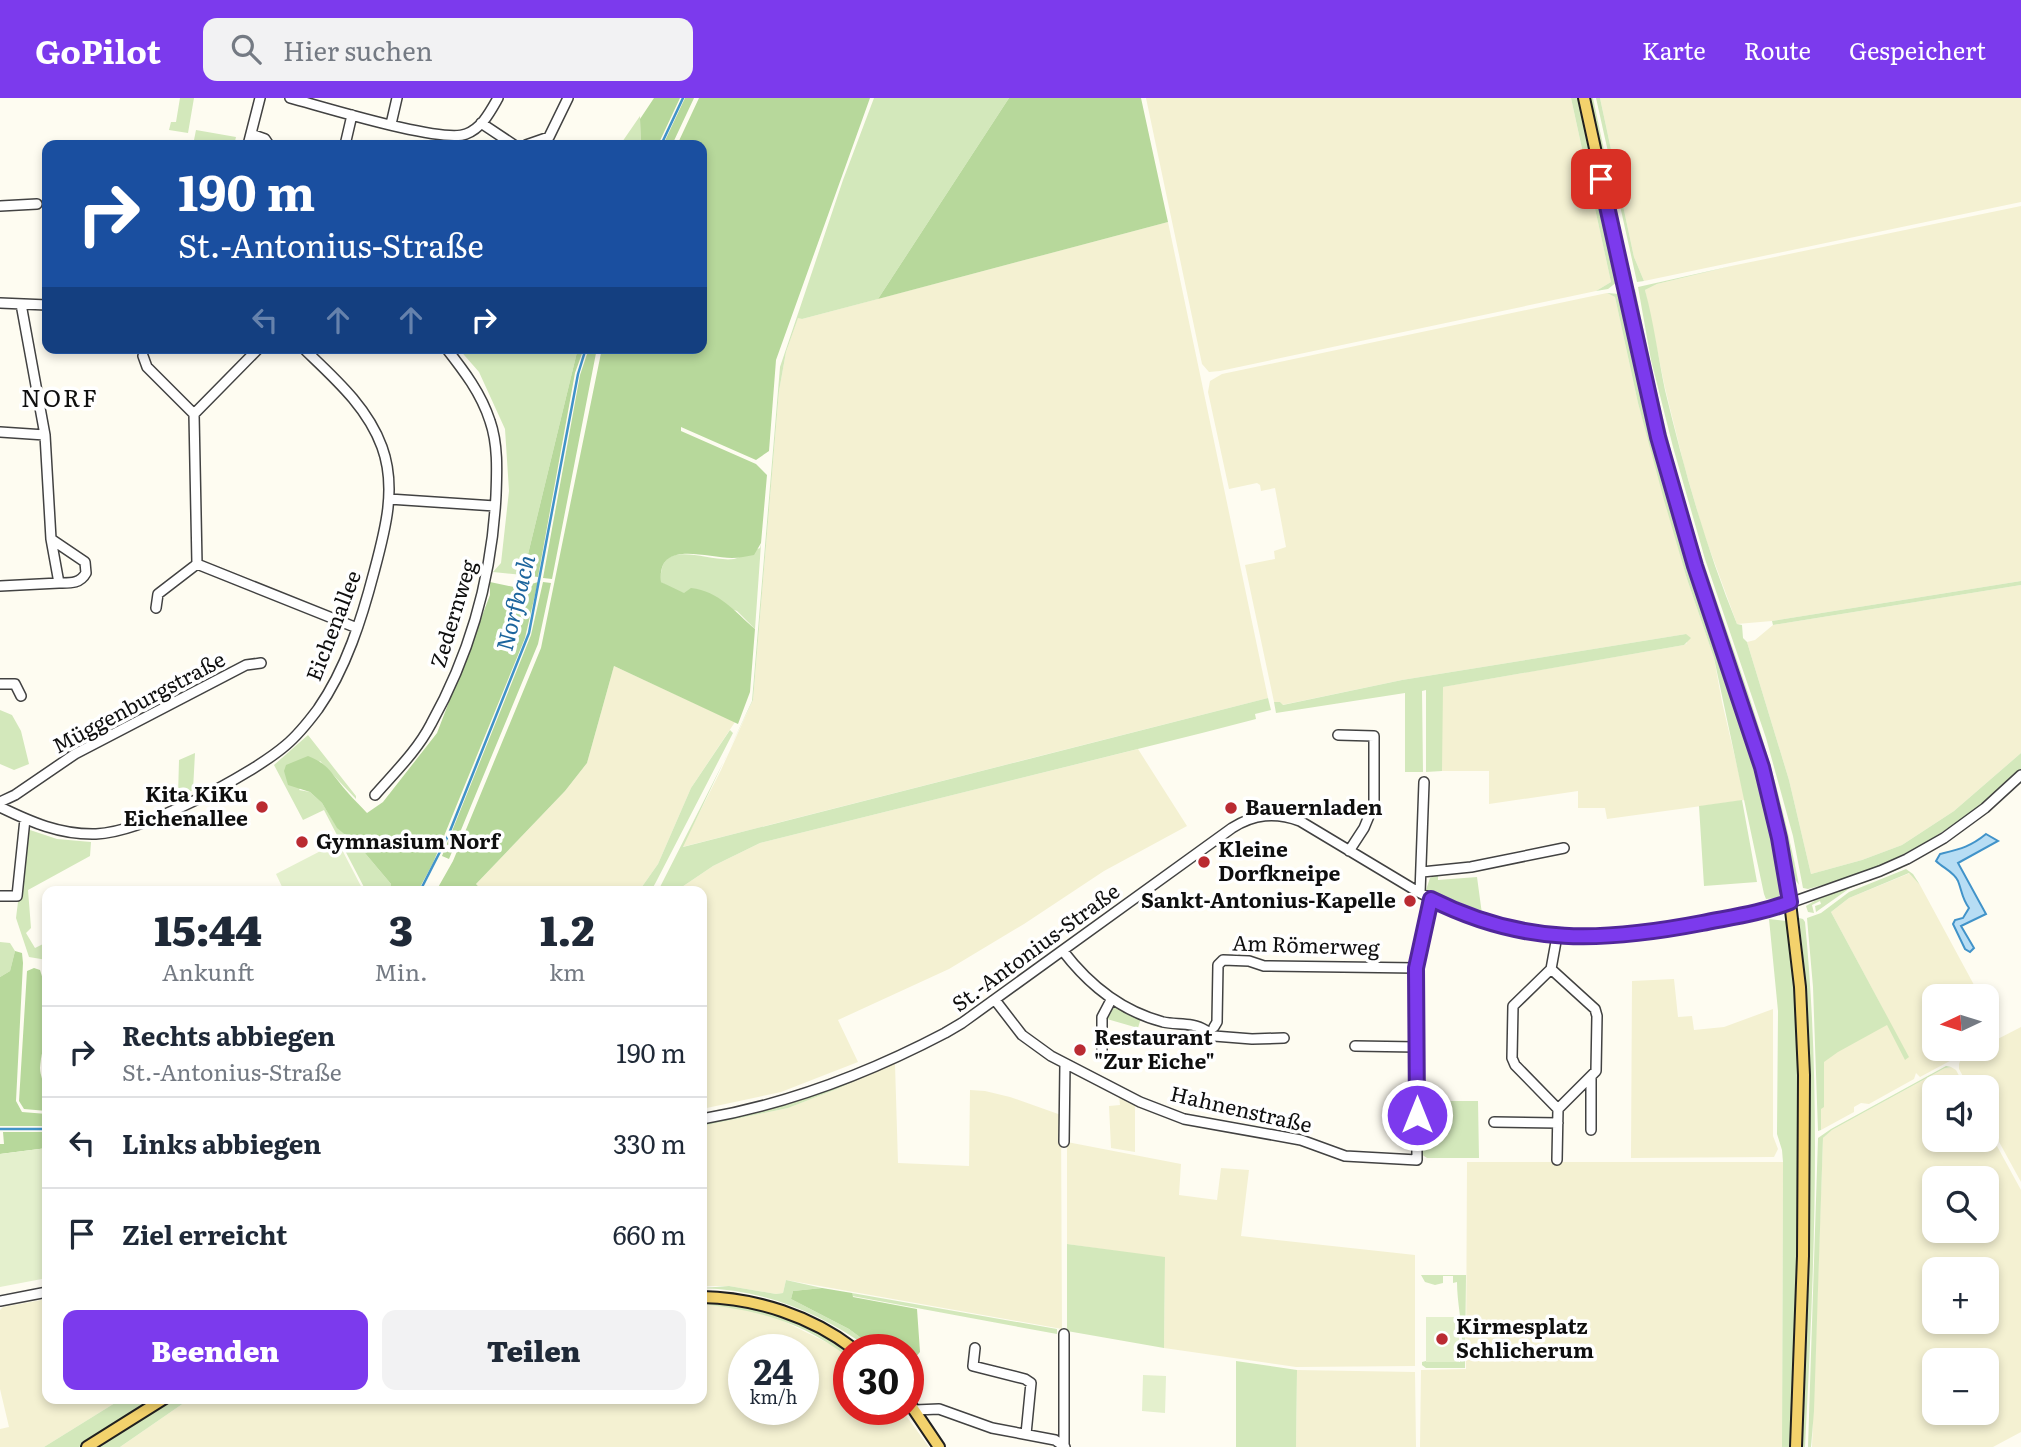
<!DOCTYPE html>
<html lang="de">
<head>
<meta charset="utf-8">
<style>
	:root { --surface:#fff; --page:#f2f2f3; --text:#1f2937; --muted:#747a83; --line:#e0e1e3; --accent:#7c3aed }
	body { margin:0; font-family:Literata,serif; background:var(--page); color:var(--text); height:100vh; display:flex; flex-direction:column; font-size:26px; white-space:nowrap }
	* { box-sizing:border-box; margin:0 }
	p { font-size:23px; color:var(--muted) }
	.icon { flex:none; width:38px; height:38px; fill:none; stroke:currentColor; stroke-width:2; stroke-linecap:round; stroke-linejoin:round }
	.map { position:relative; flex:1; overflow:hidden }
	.sheet { position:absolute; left:42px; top:788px; width:665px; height:518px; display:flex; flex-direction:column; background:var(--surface); border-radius:14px; box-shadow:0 4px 10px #0003 }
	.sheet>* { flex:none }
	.banner { position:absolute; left:42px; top:42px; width:665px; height:214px; border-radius:14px; box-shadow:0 4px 10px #0003; background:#1a4fa0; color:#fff; overflow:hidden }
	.needle { width:46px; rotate:266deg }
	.fabs { position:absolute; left:1922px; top:886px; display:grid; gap:14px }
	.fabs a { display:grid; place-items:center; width:77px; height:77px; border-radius:14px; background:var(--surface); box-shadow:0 4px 10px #0003; font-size:35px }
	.speed { position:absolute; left:728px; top:1236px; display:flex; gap:14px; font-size:35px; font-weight:700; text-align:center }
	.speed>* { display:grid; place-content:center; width:91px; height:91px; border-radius:50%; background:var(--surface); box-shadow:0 4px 10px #0003; line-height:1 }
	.speed small { font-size:18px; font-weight:400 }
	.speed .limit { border:10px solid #d22; background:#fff; color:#111 }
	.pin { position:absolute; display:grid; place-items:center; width:60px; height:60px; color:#fff; margin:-30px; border-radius:14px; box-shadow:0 4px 10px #0006 }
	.me { position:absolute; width:77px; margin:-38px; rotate:0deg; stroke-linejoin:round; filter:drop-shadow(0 0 5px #0008) }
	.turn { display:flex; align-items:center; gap:24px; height:147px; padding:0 21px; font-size:32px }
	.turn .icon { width:91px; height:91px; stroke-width:2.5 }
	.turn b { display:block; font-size:49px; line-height:60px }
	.lanes { display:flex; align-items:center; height:66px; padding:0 21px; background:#0003; justify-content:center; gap:35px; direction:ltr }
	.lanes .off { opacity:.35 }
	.eta { display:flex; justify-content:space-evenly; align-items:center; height:119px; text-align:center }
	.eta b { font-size:42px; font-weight:800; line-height:49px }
	.primary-button { display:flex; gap:14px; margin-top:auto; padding:14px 21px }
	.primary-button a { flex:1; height:80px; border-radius:14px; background:var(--accent); color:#fff; font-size:28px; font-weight:800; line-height:80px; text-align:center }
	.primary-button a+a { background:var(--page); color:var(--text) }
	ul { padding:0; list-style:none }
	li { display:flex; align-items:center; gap:21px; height:91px; padding:0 21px; border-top:2px solid var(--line) }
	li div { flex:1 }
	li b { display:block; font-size:26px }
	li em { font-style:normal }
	header { display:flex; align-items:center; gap:42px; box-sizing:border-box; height:98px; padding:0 35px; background:var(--accent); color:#fff }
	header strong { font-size:33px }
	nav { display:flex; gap:38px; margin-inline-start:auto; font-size:24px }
	.search { width:490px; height:63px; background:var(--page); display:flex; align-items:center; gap:18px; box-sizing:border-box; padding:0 24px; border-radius:14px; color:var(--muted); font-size:26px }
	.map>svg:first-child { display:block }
	.farmland { fill:#f4f1d2; fill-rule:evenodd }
	.green { fill:#d3e8bb }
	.forest { fill:#b7d89b }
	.pitch { fill:#e4f0cd }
	.water { fill:#b7ddf4; stroke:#4193c9; stroke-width:2 }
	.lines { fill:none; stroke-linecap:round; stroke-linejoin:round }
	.stream { stroke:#4193c9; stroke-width:2.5 }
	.minor-casing { stroke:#424242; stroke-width:12 }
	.major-casing { stroke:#202020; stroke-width:14 }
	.minor { stroke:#fff; stroke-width:9 }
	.major { stroke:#f3d26c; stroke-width:10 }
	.route-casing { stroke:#51269a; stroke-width:18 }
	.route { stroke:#7c3aed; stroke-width:12 }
	.poi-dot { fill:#ba2b32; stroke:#fff; stroke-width:2.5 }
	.labels { text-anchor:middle; stroke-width:7; stroke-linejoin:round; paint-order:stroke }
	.street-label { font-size:21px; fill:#0f0f0f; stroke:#fff }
	.poi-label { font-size:21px; font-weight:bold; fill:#0f0f0f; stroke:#fff; text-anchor:start }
	.water-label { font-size:23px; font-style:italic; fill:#1c659d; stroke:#fff }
	.quarter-label { font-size:24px; letter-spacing:2px; fill:#0f0f0f; stroke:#fff }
</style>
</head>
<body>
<header>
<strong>GoPilot</strong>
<div class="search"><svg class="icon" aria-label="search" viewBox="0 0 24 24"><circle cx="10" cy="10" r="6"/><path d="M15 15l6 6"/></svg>Hier suchen</div>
<nav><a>Karte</a><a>Route</a><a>Gespeichert</a></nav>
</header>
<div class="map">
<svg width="2021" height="1349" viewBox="0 0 2021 1349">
	<rect width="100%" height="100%" fill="#fefcf1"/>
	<path class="farmland" d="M1146,0H1571L1611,184L1596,193L1220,273L1209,274L1202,266Z
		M1600,0H2021V104L1644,183L1634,159Z
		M2021,108V483L1772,523L1737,526L1704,436L1684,367L1665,290L1645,192L1657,186L1736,167Z
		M1168,124L1268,600L682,749L721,672L753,602L779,293L786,254L798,219L802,221Z
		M1607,195L1615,199L1638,305L1687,481L1714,560L1722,604L1745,702L1607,721L1605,710H1578V693L1489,706V673H1442V589L1684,547L1687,545L1686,536L1402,582L1282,607L1280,604H1274L1245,467L1275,461L1274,453L1286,449L1275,390L1261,393L1260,387L1257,385L1229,391L1208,294L1210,283L1222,276Z
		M2021,487V655L1954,713L1902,747L1862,762L1811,776L1789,682L1747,544L1755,542L1773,527Z
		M614,568L735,624L691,690L658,766L639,793H483L476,786L565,693L587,665Z
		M1138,651L1187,728L1104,773L1024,826L949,871L838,922L858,964L781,994L702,1011V793H676L713,768L760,745Z
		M1910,775L1920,787L1980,898H1934V950H1974L1920,979L1916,975L1914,981L1869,1006L1861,1005L1854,1009V1014L1821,1032V948L1884,913L1831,814L1849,800Z
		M1674,881L1678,919L1692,918L1694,932L1724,929L1773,911V1038L1778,1051L1774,1059L1631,1060L1632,883Z
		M2021,929V1084L1986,1020V989H1969L1959,971V966L1961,961L1981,950H1986V947Z
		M895,966L898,1065L969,1068L970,992L985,993L1010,999L1061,1017L1062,1231L786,1182L783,1195L776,1196L729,1188H702V1028L788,1010L837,991L888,967Z
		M1951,969L1956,972L1965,989H1934V1041H1986V1028L2021,1092V1334L1993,1349H1812L1823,1040L1832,1032L1945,970ZM1934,1080H1986V1132H1934ZM1934,1171H1986V1223H1934ZM1934,1262H1986V1314H1934Z
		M1119,998L1135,1006V1054L1111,1050L1109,1008L1120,1007Z
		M1067,1044L1181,1066L1179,1097L1217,1102L1221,1070L1249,1072L1241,1138L1415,1157V1268L1296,1269L1164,1250L1165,1160L1067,1146Z
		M1467,1064H1783L1782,1349H1420L1421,1272L1466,1271Z
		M47,1201V1300H123L44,1349H0V1331L9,1329L0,1291V1212L3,1209Z
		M702,1206L740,1210L775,1219L832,1247L849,1260V1311H901L929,1349H120L191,1300H702ZM744,1251H803V1311H744Z
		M1297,1272L1415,1274L1416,1349H1296Z"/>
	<path class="green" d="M180,0H194L188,35L169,32L171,24H176Z
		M874,0H1009L878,201L802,221L798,220L786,254L779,293L753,602L683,749L1268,600L1271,612L1255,616L1256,621L1202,635L760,745L713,768L676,793H658L725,661L752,603L780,269L843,82Z
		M1571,0H1578L1617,184L1608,191L1596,193L1611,184Z
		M1589,0H1593L1632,184L1628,183Z
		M1596,0H1600L1634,159L1644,183L1637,184Z
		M640,18L641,47H620Z
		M196,32L236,39L234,47H193Z
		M1736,167L1657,186L1645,192C1654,225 1658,259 1665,292C1684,371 1706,450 1737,526L1742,527L1743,540L1747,544L1789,682L1811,776L1862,762L1902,747L1954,713L2021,655V672C1956,732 1894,770 1808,791L1803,790L1793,738L1766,640L1705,461L1673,349L1651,262L1638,189Z
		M1635,191C1651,268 1667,344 1689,419C1708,480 1730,540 1750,601C1770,662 1787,724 1799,787L1794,780C1772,672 1732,570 1699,466C1671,376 1651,285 1631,194Z
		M1607,195L1620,196L1660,368L1694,480L1759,676L1781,790L1778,802L1777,800L1766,801L1764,796L1714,560L1687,481L1664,402L1638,305L1615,199Z
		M458,250H578L523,477L493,474L501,465L509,393L505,331L479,274Z
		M761,446L755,531L737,513L674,492L661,484C658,437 707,465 734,461C742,459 752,453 760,450Z
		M2021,483V487L1773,527L1772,523Z
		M1686,536L1691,540L1684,547L1443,589L1442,673L1426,674V592L1422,593L1423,674H1405V595L1276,615L1274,604H1280L1283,607L1402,582Z
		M0,612L12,617L21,633L29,666L14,672L0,666Z
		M730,632L733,635L656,784L651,793H639L658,766L691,690Z
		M308,637L356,698V701L320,663L299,692L310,694L322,705L337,729L359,748L391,786V793H366L324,712L303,722L274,667Z
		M195,655L193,692L178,699L179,662Z
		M1742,702L1757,784L1704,788L1699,708Z
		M27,731L57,741L91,744L90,758L28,792L31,830L26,835L35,850L47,844V862L29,859L16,820Z
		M1901,768L1902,770L1850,790L1816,814L1815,808L1821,806L1820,803L1812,807L1814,815L1808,814L1806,808L1816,802Z
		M1906,771L1913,776L1920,787L1909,775L1849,800L1831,814L1909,959L1905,962L1887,927L1838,954L1824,964V1009L1821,1011V1032L1818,1033L1813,889L1807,820L1821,815L1849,794Z
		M1438,776V782L1477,779L1482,816L1461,805L1426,792L1430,780Z
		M1799,820L1803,821L1805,824C1822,998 1814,1175 1805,1349H1800C1806,1244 1807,1139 1807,1034C1807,962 1808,891 1799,820Z
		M1769,821L1786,823L1796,911L1799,1018L1797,1206L1791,1349H1782L1783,1064L1782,1052L1777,1036L1778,913Z
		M0,844L10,845L15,853L10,873L0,879Z
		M1112,905L1141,920L1138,930L1107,921Z
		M884,968H887L837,991L788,1010L702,1028V1025L789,1006L835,989Z
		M1946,968L1951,969L1945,970L1832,1032L1823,1040L1814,1313L1811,1349H1808L1818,1040L1831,1031Z
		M1422,1003H1478L1479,1060H1427L1421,1056Z
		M1067,1146L1165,1159L1164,1250L1067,1233Z
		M1421,1177H1466L1465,1270H1426L1422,1267V1264L1426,1263L1460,1264C1466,1237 1457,1211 1457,1184L1453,1185V1178H1443V1185L1435,1187L1425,1184Z
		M786,1182L822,1190L793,1193L791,1201L849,1231L876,1251H870C820,1214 764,1192 702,1190L729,1188L776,1196L783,1195Z
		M852,1195L1057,1231V1236L852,1198Z
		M702,1203C737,1206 773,1210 806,1227C821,1235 835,1244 849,1252V1260C801,1223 760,1213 702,1206Z
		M1236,1263L1297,1272L1296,1349H1236Z
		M123,1300H158L79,1349H44Z
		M172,1300H191L120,1349H95Z"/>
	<path class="forest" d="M654,0H680L658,47H641L640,21Z
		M685,0H694L672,47H663Z
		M699,0H870L776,262L769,353L756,362L681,329V333L756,366L767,377L761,445L754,457C747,458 739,460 732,460C705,460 657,441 661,484L684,495L691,490C719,493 735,514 755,531L750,594L738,626L614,568L587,665L565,693L476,786L483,793H436L453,763L541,550L602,250H702V47H677Z
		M1009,0H1141L1168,124L878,201Z
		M578,250H584L575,275L538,479L523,477Z
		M589,250H597L552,481L543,480L580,277Z
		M490,484L519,490L538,484L525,540L433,765L418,793H391V786L359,748L337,730L322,705L310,694L288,687L284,673L286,667L308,658C325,665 328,670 339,684C347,695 358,705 367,715L383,704L437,635L490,497Z
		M543,484L551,485L538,546L449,761L442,758L531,537Z
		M15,853L22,855L23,865L16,1003L22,1014L47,1016V1028H0V879L10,873Z
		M34,870L40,872C46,890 52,919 47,938C43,949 41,958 40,970C40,978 44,983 44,992L47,996V1013L24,1011L19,1003L27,873Z
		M3,1034H47V1050L0,1056V1046H4Z
		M822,1190L852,1195L853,1199L917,1211L920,1254L908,1268V1251H876L849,1231L791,1201L793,1193Z"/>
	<path class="pitch" d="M338,744L363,792L284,793L276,776Z
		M47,1050V1180L0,1189V1056Z
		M1426,1219H1459V1264H1426Z
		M1143,1277L1166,1278L1165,1315L1142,1313Z"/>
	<path class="water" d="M1986,736L1998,743L1958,765L1986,816L1961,828L1974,850L1970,854L1965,851L1953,826L1955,822L1963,820L1969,810C1962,801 1962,793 1958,783C1954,774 1943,770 1936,763L1940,756C1960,751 1970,749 1986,736Z"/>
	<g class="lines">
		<path class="stream" d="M661,47L683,0
			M420,793L448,738L529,535L578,276L586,250
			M0,1031H47"/>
		<defs>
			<path id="minor" d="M290,0C321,8 442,46 466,36C482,30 490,14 498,0
				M481,25L514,47
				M391,26L397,0
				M251,36L265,41L269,47
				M248,47L260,0
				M345,47L352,17
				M526,47L549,39L568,0
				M0,108L37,106
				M0,205L47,207
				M21,206L45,337L51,441
				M143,258L147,269L194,316L197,466L158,496L156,510
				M194,316L259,250
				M0,334L45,337
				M389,401L495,408
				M197,466L357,530
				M0,488L59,485C70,485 80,486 86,475L85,464L51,441L59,485
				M0,586H15L21,598
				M1338,637L1374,638V706L1364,730L1349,753
				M375,697C395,674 417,653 431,626C470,556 492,477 496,397C497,372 498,346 490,323C481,295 464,273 446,250
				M0,704L15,697L75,656L246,567L261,565
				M0,709C31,724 60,737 96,736C143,734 250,678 286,647C298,637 309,623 318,611C346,571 362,520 374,474C385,433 397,390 382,349C367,308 333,279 303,250
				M1422,774L1471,769L1564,750
				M1420,795L1424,684
				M0,798H17L25,721
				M1557,838L1551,871L1513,908L1512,960L1515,967L1558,1011L1557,1062
				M1063,853C1089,887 1121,913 1163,924C1176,927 1193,924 1205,932
				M1551,871L1595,911L1597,918L1596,973L1558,1011
				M995,902L1022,937L1051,958L1140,1004L1184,1021L1301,1042L1345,1058L1417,1062L1416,870L1431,801
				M1214,929L1217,924L1218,867L1223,862L1249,863L1264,868L1416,870
				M1214,938L1252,941L1284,940
				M1355,948L1417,949
				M1102,955V919L1111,902
				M1591,979V1032
				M702,1021C789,1006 867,976 945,935L962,925L1232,730C1254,716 1275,714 1300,723L1420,795L1472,819L1514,831L1547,837L1609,839L1657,834L1770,812L1880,773L1907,761L1944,740L1985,710L2021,677
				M1494,1024L1558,1025
				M1064,1044L1065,966
				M0,1203L47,1194
				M1064,1236V1347
				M975,1250L973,1268L1025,1281L1031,1285L1026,1336
				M915,1312L939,1311L992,1330L1055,1342L1065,1349"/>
			<path id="major" d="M1584,0L1658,339L1695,468L1762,669L1779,740L1790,804L1800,889L1804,977L1803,1158L1796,1349
				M702,1199C756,1200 811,1218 854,1251
				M908,1303L939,1349
				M87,1349L165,1300"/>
		</defs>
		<use href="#minor" class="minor-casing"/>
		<use href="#major" class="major-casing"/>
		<use href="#minor" class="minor"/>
		<use href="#major" class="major"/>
	</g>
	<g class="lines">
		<defs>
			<path id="route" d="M1417,1017L1416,870L1431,801C1524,848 1603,844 1702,825C1732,819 1762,815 1790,804L1779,740L1762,669L1695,468L1658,339L1601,81"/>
		</defs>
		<use href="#route" class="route-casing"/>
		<use href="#route" class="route"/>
	</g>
	<g class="poi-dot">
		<circle cx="262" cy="709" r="7"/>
		<circle cx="1231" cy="710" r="7"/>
		<circle cx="302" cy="744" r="7"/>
		<circle cx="1204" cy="764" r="7"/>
		<circle cx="1410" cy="803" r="7"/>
		<circle cx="1080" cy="952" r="7"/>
		<circle cx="1442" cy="1241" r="7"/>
	</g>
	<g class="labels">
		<g class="street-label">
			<text transform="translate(454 516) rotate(-73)" y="7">Zedernweg</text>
			<text transform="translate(334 528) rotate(-69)" y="7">Eichenallee</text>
			<text transform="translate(139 605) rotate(-28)" y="7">Müggenburgstraße</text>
			<text transform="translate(1306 848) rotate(2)" y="7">Am Römerweg</text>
			<text transform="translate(1036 850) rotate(-36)" y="7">St.-Antonius-Straße</text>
			<text transform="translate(1241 1012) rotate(13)" y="7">Hahnenstraße</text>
		</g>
		<g class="poi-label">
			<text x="248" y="704" text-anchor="end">Kita KiKu<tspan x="248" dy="24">Eichenallee</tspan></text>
			<text x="1245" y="717">Bauernladen</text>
			<text x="316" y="751">Gymnasium Norf</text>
			<text x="1218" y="759">Kleine<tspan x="1218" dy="24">Dorfkneipe</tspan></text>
			<text x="1396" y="810" text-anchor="end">Sankt-Antonius-Kapelle</text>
			<text x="1094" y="947">Restaurant<tspan x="1094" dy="24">"Zur Eiche"</tspan></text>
			<text x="1456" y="1236">Kirmesplatz<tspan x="1456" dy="24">Schlicherum</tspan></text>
		</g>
		<g class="water-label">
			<text transform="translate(516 505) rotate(-76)" y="8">Norfbach</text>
		</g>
		<g class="quarter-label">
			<text x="60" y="309">NORF</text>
		</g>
	</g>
</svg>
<div class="fabs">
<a><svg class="needle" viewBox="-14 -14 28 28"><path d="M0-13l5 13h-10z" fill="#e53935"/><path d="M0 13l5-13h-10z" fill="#747a83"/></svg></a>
<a><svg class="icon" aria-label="sound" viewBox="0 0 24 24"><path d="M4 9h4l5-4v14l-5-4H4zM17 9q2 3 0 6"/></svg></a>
<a><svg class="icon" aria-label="search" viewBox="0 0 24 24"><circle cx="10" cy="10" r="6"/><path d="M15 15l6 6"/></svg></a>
<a>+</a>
<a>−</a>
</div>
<div class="speed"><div>24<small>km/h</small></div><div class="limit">30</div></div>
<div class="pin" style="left:1601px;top:81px;background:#d93025"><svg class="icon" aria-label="arrive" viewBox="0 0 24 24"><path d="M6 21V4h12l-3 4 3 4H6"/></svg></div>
<svg class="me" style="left:1417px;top:1017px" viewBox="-20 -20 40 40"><circle r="17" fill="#7c3aed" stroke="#fff" stroke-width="3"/><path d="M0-11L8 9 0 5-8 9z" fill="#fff"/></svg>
<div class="banner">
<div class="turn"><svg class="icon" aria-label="right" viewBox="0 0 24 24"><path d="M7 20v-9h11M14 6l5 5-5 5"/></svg><div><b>190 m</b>St.-Antonius-Straße</div></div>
<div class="lanes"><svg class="icon off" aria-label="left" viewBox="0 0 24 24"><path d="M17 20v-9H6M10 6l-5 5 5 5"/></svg><svg class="icon off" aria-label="ahead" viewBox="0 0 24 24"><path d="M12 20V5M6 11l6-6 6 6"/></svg><svg class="icon off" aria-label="ahead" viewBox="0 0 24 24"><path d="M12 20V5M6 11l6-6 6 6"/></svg><svg class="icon" aria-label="right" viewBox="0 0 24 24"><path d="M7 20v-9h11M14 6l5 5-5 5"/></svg></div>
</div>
<section class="sheet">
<div class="eta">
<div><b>15:44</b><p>Ankunft</p></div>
<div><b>3</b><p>Min.</p></div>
<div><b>1.2</b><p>km</p></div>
</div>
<ul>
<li><svg class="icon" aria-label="right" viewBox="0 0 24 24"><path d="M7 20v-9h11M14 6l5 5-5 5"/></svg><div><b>Rechts abbiegen</b><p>St.-Antonius-Straße</p></div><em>190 m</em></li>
<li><svg class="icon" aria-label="left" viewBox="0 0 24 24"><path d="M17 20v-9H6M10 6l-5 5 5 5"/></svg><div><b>Links abbiegen</b></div><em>330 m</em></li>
<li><svg class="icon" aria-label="arrive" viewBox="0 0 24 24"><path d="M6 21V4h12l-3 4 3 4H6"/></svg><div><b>Ziel erreicht</b></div><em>660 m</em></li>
</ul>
<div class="primary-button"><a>Beenden</a><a>Teilen</a></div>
</section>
</div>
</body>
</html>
